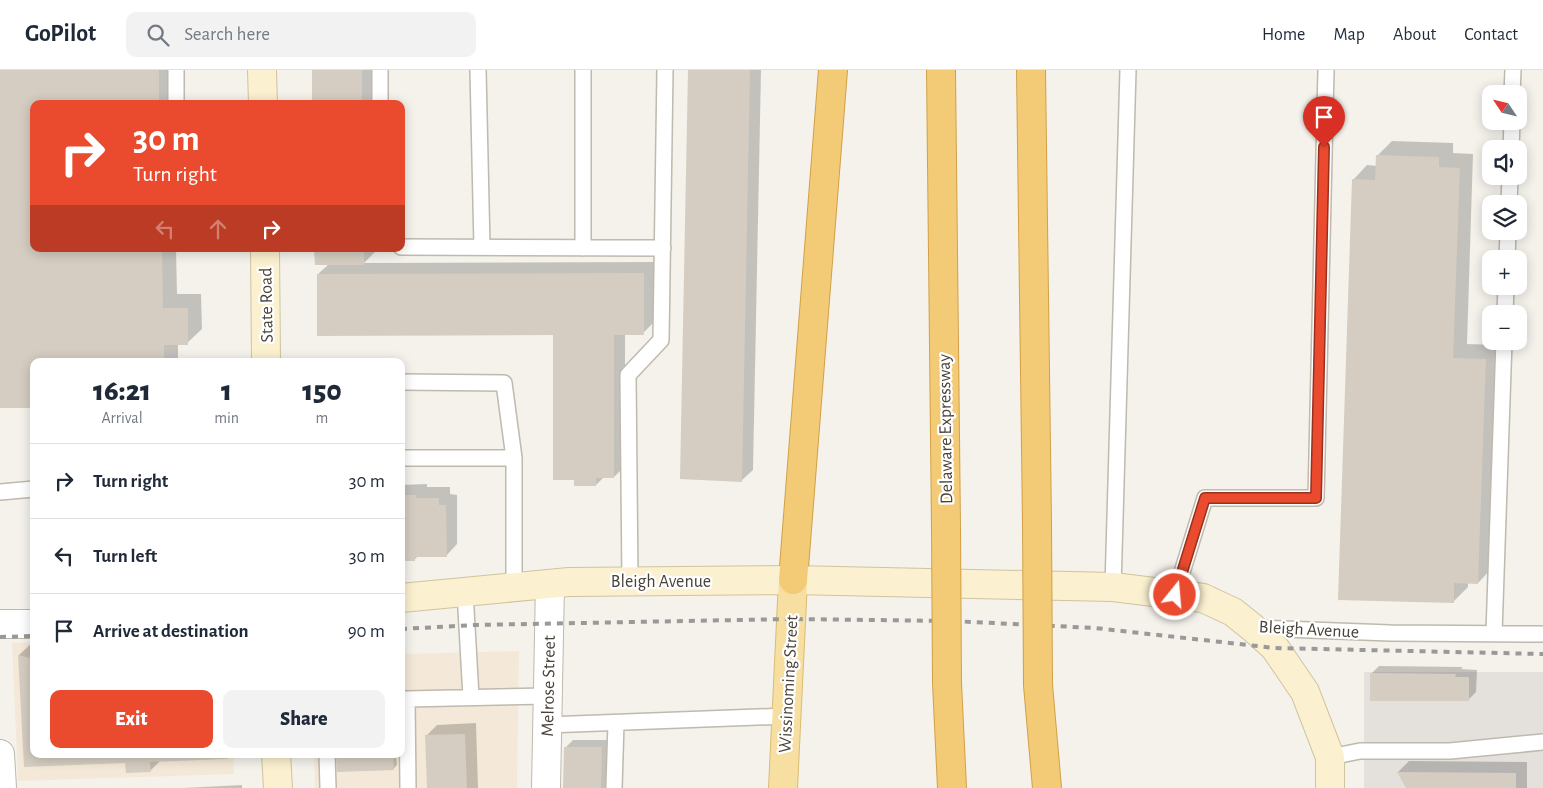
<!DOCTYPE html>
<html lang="en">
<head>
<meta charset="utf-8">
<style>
	:root { --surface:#fff; --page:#f2f2f3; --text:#1f2937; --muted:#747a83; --line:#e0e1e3; --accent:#ea4a2d }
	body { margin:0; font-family:"Alegreya Sans",sans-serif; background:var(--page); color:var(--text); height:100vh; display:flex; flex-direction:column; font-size:19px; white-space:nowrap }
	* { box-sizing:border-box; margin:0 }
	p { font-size:16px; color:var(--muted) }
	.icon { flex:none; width:28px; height:28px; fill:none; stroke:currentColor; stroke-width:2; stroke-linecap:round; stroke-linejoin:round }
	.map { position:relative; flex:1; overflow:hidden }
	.panel { position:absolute; left:30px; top:288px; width:375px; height:400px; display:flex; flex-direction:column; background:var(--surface); border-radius:10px; box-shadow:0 2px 12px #0003 }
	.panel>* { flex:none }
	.banner { position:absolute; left:30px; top:30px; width:375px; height:152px; border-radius:10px; box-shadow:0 2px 12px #0003; background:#ea4a2d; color:#fff; overflow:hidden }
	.needle { width:32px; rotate:305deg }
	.controls { position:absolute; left:1482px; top:15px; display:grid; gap:10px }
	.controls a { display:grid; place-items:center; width:45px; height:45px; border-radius:10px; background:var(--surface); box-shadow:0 2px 12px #0003; font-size:25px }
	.pin { position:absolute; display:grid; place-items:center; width:42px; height:42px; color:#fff; margin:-51px -21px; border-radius:50% 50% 50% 0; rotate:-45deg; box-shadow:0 0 5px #0007 }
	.pin .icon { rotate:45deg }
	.me { position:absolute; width:55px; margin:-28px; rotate:17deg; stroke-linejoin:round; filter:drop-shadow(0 0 4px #0008) }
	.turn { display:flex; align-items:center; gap:18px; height:105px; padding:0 20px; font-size:22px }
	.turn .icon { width:65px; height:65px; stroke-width:2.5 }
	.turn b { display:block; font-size:35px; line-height:42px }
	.lanes { display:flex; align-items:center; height:48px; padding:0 20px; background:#0003; justify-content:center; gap:25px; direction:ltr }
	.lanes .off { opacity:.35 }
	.eta { display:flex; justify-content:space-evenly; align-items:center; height:85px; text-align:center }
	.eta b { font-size:30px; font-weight:800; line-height:35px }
	.cta { display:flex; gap:10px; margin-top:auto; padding:10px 20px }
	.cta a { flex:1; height:58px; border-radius:10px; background:var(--accent); color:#fff; font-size:20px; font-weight:800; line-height:58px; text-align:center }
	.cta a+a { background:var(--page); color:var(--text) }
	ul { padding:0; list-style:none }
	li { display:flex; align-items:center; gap:15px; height:75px; padding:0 20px; border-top:1px solid var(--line) }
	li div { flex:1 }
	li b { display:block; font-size:19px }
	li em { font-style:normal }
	header { display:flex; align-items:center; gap:30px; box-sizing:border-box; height:70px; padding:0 25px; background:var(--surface); border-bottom:1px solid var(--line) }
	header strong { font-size:24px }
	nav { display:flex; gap:28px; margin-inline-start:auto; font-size:18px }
	.search { width:350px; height:45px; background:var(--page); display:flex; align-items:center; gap:12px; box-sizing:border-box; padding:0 18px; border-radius:10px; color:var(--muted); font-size:19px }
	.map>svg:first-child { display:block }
	.commercial { fill:#f4e9d8 }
	.industrial { fill:#e4e1dc }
	.shadow { fill:#0003 }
	.building { fill:#d5cdc1 }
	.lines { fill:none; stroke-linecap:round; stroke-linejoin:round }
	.service-casing { stroke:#bfb9ae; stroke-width:18 }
	.minor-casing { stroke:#bfb9ae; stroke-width:30 }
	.secondary-casing { stroke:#d0c49e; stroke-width:30 }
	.primary-casing { stroke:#dbbc72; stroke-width:30 }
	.motorway-casing { stroke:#d2a047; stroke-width:30 }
	.service { stroke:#fff; stroke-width:15 }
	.minor { stroke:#fff; stroke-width:28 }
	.secondary { stroke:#fbf0cf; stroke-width:28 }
	.primary { stroke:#f7dfa2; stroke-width:28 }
	.motorway { stroke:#f3cb77; stroke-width:28 }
	.rail { stroke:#999; stroke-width:4; stroke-dasharray:6 6; stroke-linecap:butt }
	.motorway-bridge-casing { stroke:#d2a047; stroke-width:30; stroke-linecap:butt }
	.motorway-bridge { stroke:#f3cb77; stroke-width:28 }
	.route-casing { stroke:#98301d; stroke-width:12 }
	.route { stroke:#ea4a2d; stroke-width:9 }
	.labels { text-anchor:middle; stroke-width:4.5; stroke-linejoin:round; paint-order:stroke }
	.street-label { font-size:18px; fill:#484239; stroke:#fff }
</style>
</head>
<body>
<header>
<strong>GoPilot</strong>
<div class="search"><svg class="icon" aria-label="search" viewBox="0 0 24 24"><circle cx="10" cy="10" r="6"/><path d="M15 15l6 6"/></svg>Search here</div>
<nav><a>Home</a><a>Map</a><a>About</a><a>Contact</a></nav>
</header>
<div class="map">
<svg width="1543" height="718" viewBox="0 0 1543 718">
	<rect width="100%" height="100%" fill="#f4f2eb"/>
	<path class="commercial" d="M34,572V684H233L234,704L18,711L12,573Z
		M519,581L517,718H315L314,684H401V584Z"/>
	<path class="industrial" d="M1364,602H1543V718H1364Z"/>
	<path class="shadow" d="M0,0H173V34H34V179H176L177,224H201L202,259L187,273L178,274V291H34L0,337Z
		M313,0H373V34H314Z
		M689,0H761L753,400L741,411Z
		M1392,71L1453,73V83L1473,84L1467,274L1500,275L1492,498L1478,513L1468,512V517L1453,532L1353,110L1367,95L1377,96L1378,85Z
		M316,179H375V182L364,193L654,192V252L643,263H625V396L614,407H604L596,415L554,264L318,204L329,194H316Z
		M427,414V417H450V424L457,425V474L446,486H418L414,490H401V415Z
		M34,571V684H233L227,688L161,690L150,701L126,691L25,695L19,585Z
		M1379,596L1463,597L1461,599L1477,600L1476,622L1469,629L1371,604Z
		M476,653L478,718H428L426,666L437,655Z
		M573,670H609L607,718H565L566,677Z
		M338,684H396L397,695L393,699L338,701Z
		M1409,691L1527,692V718H1407L1398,702Z
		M242,715V718H183Z"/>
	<path class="building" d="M0,0H159V34H34V179H162L163,238H188V275H164V291H34V338H0Z
		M312,0H362V34H312Z
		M688,0H750L742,412L680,409Z
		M1376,85L1439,87V97L1460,98L1453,288L1486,289L1478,514L1454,513V533L1338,530L1352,109L1375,110Z
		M314,179H364V195H315Z
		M644,203V265H614V408H596V416H574V410H553V265L317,266V204Z
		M401,425H416V428H439V435H446L447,487H415V491H401Z
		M18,585L34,589V684H232V686H228V689L150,692L151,702L126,703L125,693L24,697Z
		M1370,603L1456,604L1455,607H1469V631H1370Z
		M465,664L467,718H427L425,665Z
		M564,677H602L601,718H563Z
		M336,684H393L394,700L337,702Z
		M1397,702L1516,703V718H1406Z"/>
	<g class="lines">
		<defs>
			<path id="service" d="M176,0V34
				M380,0V34
				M478,0L482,177
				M1512,24L1513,0
				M1511,79L1512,51
				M1509,134L1510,106
				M401,177L663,178
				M583,178V0
				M1507,189L1508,161
				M1505,244L1506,216
				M401,312L504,313L514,388
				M401,388H514V517
				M0,422L34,419
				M630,511L628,305L661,270L665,0
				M1113,517L1128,0
				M465,522L471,627
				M1175,525L1205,428H1316L1326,0
				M1255,558L1390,563L1543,564
				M1494,563L1504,271
				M401,629H407L408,718
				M407,629L548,626
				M547,655L787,646
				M327,684L328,718
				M1330,687L1360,681H1450L1543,672
				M614,718L616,653"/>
			<path id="minor" d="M0,554H34
				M0,684L2,718
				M546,718L550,514"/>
			<path id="secondary" d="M262,0L263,34
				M265,179L266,291
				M401,528L569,512L793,510L1113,517L1203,528L1233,542L1253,558L1275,578L1305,622L1330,687V718
				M276,684L278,718"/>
			<path id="primary" d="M783,718L793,510"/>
			<path id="motorway" d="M941,0L946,458
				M1031,0L1037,453
				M793,510L833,0
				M947,613L952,718
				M1038,615L1047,718"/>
		</defs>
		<use href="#service" class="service-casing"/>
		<use href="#minor" class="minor-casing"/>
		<use href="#secondary" class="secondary-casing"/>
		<use href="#primary" class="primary-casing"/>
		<use href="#motorway" class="motorway-casing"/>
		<use href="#service" class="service"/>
		<use href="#minor" class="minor"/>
		<use href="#secondary" class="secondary"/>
		<use href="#primary" class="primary"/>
		<use href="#motorway" class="motorway"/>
		<path class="rail" d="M401,559L475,555L791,549L952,551L1095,558L1275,578L1543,584
			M0,567L34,566"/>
		<defs>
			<path id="motorway-bridge" d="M1037,453L1038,615
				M946,458L947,613"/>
		</defs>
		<use href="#motorway-bridge" class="motorway-bridge-casing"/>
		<use href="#motorway-bridge" class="motorway-bridge"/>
	</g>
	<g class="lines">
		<defs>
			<path id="route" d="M1175,525L1205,428H1316L1324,77"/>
		</defs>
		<use href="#route" class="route-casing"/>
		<use href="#route" class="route"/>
	</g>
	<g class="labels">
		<g class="street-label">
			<text transform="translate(266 235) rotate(-91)" y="6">State Road</text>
			<text transform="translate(945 359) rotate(-91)" y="6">Delaware Expressway</text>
			<text x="661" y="517">Bleigh Avenue</text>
			<text transform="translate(1309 559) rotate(3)" y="6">Bleigh Avenue</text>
			<text transform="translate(788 614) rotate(-87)" y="6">Wissinoming Street</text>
			<text transform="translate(548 616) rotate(-89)" y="6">Melrose Street</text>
		</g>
	</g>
</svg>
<div class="controls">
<a><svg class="needle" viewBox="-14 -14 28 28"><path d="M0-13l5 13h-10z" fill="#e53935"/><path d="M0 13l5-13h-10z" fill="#747a83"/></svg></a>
<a><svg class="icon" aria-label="sound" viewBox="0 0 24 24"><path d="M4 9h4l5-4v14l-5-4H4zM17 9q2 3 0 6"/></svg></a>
<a><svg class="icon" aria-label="layers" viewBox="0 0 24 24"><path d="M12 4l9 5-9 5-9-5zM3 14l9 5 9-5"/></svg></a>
<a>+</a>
<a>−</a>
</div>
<div class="pin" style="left:1324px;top:77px;background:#d93025"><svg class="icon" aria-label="arrive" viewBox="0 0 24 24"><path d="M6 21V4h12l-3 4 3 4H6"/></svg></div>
<svg class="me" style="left:1175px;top:525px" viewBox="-20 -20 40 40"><circle r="17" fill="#ea4a2d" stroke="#fff" stroke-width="3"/><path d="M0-11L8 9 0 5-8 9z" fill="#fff"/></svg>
<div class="banner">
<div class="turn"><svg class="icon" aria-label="right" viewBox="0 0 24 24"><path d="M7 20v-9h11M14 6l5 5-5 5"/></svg><div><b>30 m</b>Turn right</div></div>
<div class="lanes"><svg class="icon off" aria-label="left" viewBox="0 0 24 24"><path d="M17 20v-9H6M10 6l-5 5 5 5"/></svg><svg class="icon off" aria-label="ahead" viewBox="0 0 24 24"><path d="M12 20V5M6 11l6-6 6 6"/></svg><svg class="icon" aria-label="right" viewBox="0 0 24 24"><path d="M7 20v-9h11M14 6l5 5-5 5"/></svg></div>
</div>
<section class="panel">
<div class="eta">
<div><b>16:21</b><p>Arrival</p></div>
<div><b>1</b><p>min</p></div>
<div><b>150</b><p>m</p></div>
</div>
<ul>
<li><svg class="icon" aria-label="right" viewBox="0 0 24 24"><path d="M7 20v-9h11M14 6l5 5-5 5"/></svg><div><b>Turn right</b></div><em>30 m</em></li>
<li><svg class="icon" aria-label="left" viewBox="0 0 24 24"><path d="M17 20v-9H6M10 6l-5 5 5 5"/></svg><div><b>Turn left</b></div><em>30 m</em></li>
<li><svg class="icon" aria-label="arrive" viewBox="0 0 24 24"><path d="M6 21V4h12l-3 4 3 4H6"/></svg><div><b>Arrive at destination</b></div><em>90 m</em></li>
</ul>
<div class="cta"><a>Exit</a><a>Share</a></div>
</section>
</div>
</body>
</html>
